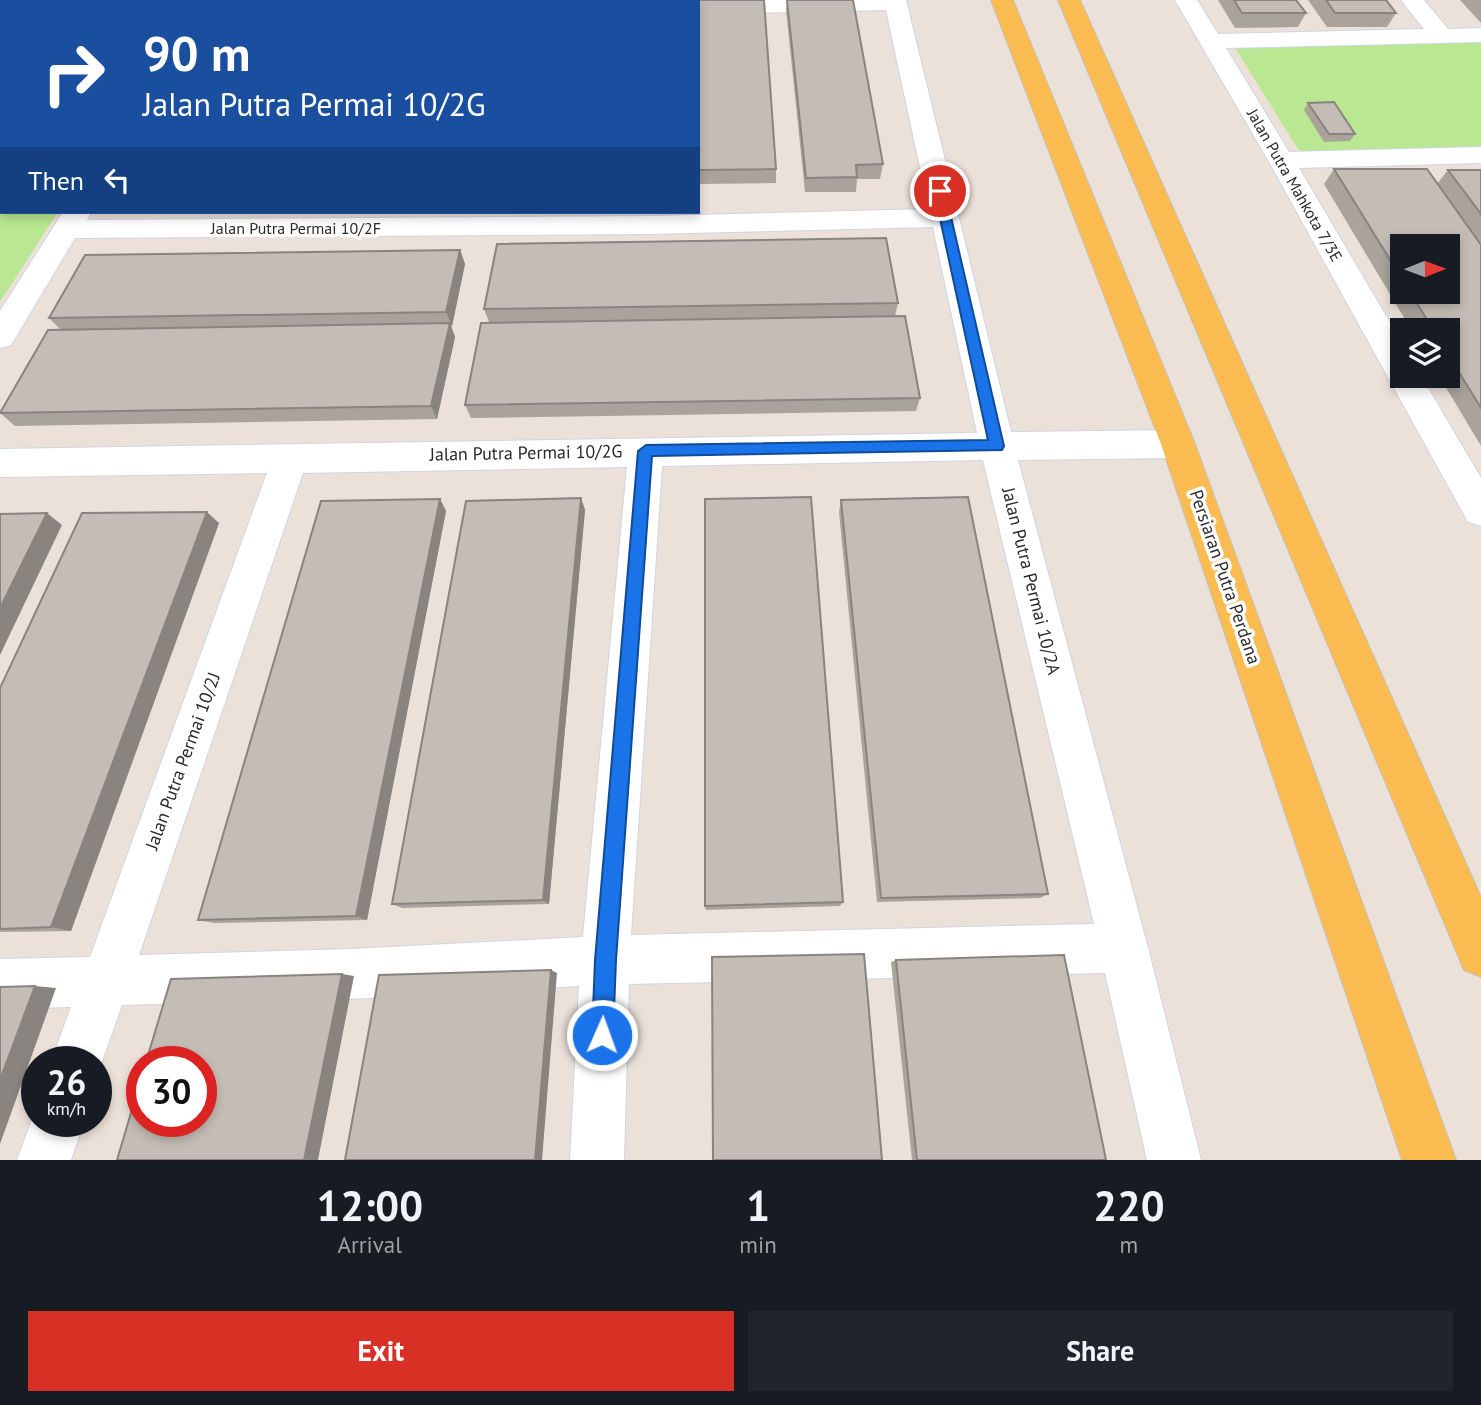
<!DOCTYPE html>
<html lang="en">
<head>
<meta charset="utf-8">
<style>
	:root { --surface:#171b24; --page:#20242c; --text:#f1f3f6; --muted:#9ea1a6; --accent:#d93025 }
	body { margin:0; font-family:"PT Sans",sans-serif; background:var(--page); color:var(--text); height:100vh; display:flex; flex-direction:column; font-size:26px; white-space:nowrap }
	* { box-sizing:border-box; margin:0 }
	p { font-size:23px; color:var(--muted) }
	.icon { flex:none; width:38px; height:38px; fill:none; stroke:currentColor; stroke-width:2; stroke-linecap:round; stroke-linejoin:round }
	.map { position:relative; height:1160px; overflow:hidden }
	.details { display:flex; flex-direction:column; background:var(--surface); flex:1 }
	.details>* { flex:none }
	.banner { position:absolute; left:0px; top:0px; width:700px; height:214px; box-shadow:0 4px 10px #0003; background:#1a4fa0; color:#fff; overflow:hidden }
	.needle { width:46px; rotate:89deg }
	.tools { position:absolute; left:1390px; top:234px; display:grid; gap:14px }
	.tools a { display:grid; place-items:center; width:70px; height:70px; border-radius:0px; background:var(--surface); box-shadow:0 4px 10px #0003; font-size:35px }
	.speed { position:absolute; left:21px; top:1046px; display:flex; gap:14px; font-size:35px; font-weight:700; text-align:center }
	.speed>* { display:grid; place-content:center; width:91px; height:91px; border-radius:50%; background:var(--surface); box-shadow:0 4px 10px #0003; line-height:1 }
	.speed small { font-size:18px; font-weight:400 }
	.speed .limit { border:10px solid #d22; background:#fff; color:#111 }
	.pin { position:absolute; display:grid; place-items:center; width:60px; height:60px; color:#fff; margin:-30px; border:4px solid #fff; border-radius:50%; box-shadow:0 2px 7px #0007 }
	.me { position:absolute; width:77px; margin:-38px; rotate:2deg; stroke-linejoin:round; filter:drop-shadow(0 0 5px #0008) }
	.turn { display:flex; align-items:center; gap:24px; height:147px; padding:0 28px; font-size:32px }
	.turn .icon { width:91px; height:91px; stroke-width:2.5 }
	.turn b { display:block; font-size:49px; line-height:60px }
	.then { display:flex; align-items:center; height:66px; padding:0 28px; background:#0003; gap:14px; font-size:26px }
	.eta { display:flex; justify-content:space-evenly; align-items:center; height:119px; text-align:center }
	.eta b { font-size:42px; font-weight:800; line-height:49px }
	.button { display:flex; gap:14px; margin-top:auto; padding:14px 28px }
	.button a { flex:1; height:80px; border-radius:0px; background:var(--accent); color:#fff; font-size:28px; font-weight:800; line-height:80px; text-align:center }
	.button a+a { background:var(--page); color:var(--text) }
	.map>svg:first-child { display:block }
	.green { fill:#bae791 }
	.lines { fill:none; stroke-linecap:round; stroke-linejoin:round }
	.minor-casing { stroke:#ced5e3; stroke-width:2 }
	.major-casing { stroke:#c3c3c3; stroke-width:2 }
	.minor { fill:#fff; fill-rule:evenodd }
	.major { fill:#fabb50; fill-rule:evenodd }
	.wall { fill:#a9a39c; fill-rule:evenodd }
	.shaded-wall { fill:#89847f }
	.building { fill:#c4bdb5; stroke:#89847f; stroke-width:2 }
	.route { fill:#1a73e8; stroke:#114b97; stroke-width:2 }
	.labels { text-anchor:middle; stroke-width:7; stroke-linejoin:round; paint-order:stroke }
	.far-street-label { font-size:16px; fill:#292929; stroke:#fff }
	.street-label { font-size:18px; fill:#292929; stroke:#fff }
</style>
</head>
<body>
<div class="map">
<svg width="1481" height="1160" viewBox="0 0 1481 1160">
	<rect width="100%" height="100%" fill="#ece1d9"/>
	<path class="green" d="M0,0H193L2,2V212H58L0,302Z
		M1481,37V149L1301,154L1232,43Z"/>
	<g class="lines">
		<defs>
			<path id="minor" d="M194,0H216L193,2Z
				M426,0H448L425,2Z
				M649,0H671V2H649Z
				M708,0H906L1011,432L1178,430L1190,434L1195,444L1190,454L1178,458L1018,460L1148,948L1201,1160H1147L1105,973L629,984L624,1160H570L579,986L351,999L122,1005L96,1078V1062H51L71,1007L0,1009V959L90,957L267,473L0,477V449L977,433L933,227L649,234L75,238L11,345L0,348V311L63,212H91L87,220L649,216L929,209L886,10L698,14V2H692ZM983,460L1094,924L631,935L662,466ZM627,467L583,937L351,949L139,955L303,473Z
				M1175,0H1197L1218,34L1424,29L1401,0H1424L1448,29L1481,28V42L1226,48L1289,152L1481,147V163L1299,168L1402,343V376H1421L1481,478V526L1468,522L1268,160Z
				M37,1106V1122H84L71,1160H17Z"/>
			<path id="major" d="M991,0H1013L1195,444L1456,1160H1402L1161,444Z
				M1058,0H1080L1481,897V977L1464,970Z"/>
		</defs>
		<use href="#minor" class="minor-casing"/>
		<use href="#major" class="major-casing"/>
		<use href="#minor" class="minor"/>
		<use href="#major" class="major"/>
	</g>
	<path class="wall" d="M228,0H304L303,2H229Z
		M319,0H387L386,2H320Z
		M458,0H535V2H458Z
		M553,0H618V2H553Z
		M787,0H853L883,164L880,179H857L856,192H805L786,10Z
		M1218,0H1296L1306,13L1298,27L1235,28Z
		M1308,0H1386L1396,13L1387,27H1327Z
		M1460,0H1481V23Z
		M698,2L776,169V183L698,184Z
		M1308,103L1355,134L1350,141L1324,142L1304,110Z
		M1334,169L1437,184L1448,170H1481V446L1439,376H1447V331H1412L1324,184ZM1402,247L1447,292H1402Z
		M460,250L465,264L452,326H451L455,337L437,419L15,426L0,413L60,329L49,318Z
		M898,303L895,316L920,398L916,411L471,418L465,405L489,322L484,309Z
		M581,498L585,510L549,904L402,908L392,904Z
		M440,499L446,511L367,920L214,923L198,920Z
		M841,500L1048,894L1040,898L877,902L839,512Z
		M219,523L71,931L0,932V688Z
		M843,902L840,906L706,910L705,906Z
		M896,960L1106,1160H912L891,962Z"/>
	<path class="shaded-wall" d="M460,250L465,264L452,326L446,312Z
		M450,323L455,337L437,419L431,406Z
		M581,498L585,510L549,904L543,900Z
		M440,499L446,511L367,920L356,916Z
		M207,512L219,523L71,931L51,927Z
		M47,513L62,525L0,655V608Z
		M551,970L557,973L542,1160H535Z
		M342,974L354,976L318,1160H304Z
		M35,986L56,988L0,1144V1080Z"/>
	<path class="building" d="M691,0H764L776,169L698,170V2H691Z
		M787,0H853L883,164L856,165L857,177L806,178Z
		M1234,0H1296L1306,13H1242Z
		M1326,0H1386L1396,13H1335Z
		M1334,102L1355,134H1329L1308,103Z
		M1334,169H1427L1481,245V408L1447,353V331H1434L1410,292H1447V247H1402V279Z
		M1448,170H1481V214Z
		M886,238L898,303L484,309L497,244Z
		M460,250L446,312L49,318L85,255Z
		M905,316L920,398L465,405L481,323Z
		M450,323L431,406L0,413L48,330Z
		M811,497L843,902L705,906V499Z
		M968,497L1048,894L881,898L841,500Z
		M581,498L543,900L392,904L466,501Z
		M440,499L356,916L198,920L321,501Z
		M207,512L51,927L0,929V688L82,513Z
		M47,513L0,608V514Z
		M864,954L882,1160H713L712,957Z
		M1064,955L1106,1160H917L896,960Z
		M551,970L535,1160H345L379,975Z
		M342,974L304,1160H117L142,1076V1122H201V1062H146L171,979Z
		M35,986L0,1080V987Z"/>
	<path class="route" d="M940,188L945,191L1004,446L1002,450L652,456L616,960L613,1035L610,1042L602,1046L595,1042L592,1035L595,960L638,451L646,445L988,440L934,191Z"/>
	<g class="labels">
		<g class="far-street-label">
			<text transform="translate(1295 185) rotate(60)" y="6">Jalan Putra Mahkota 7/3E</text>
			<text x="296" y="234">Jalan Putra Permai 10/2F</text>
		</g>
		<g class="street-label">
			<text transform="translate(526 453) rotate(-1)" y="6">Jalan Putra Permai 10/2G</text>
			<text transform="translate(1225 577) rotate(71)" y="6">Persiaran Putra Perdana</text>
			<text transform="translate(1031 581) rotate(76)" y="6">Jalan Putra Permai 10/2A</text>
			<text transform="translate(183 761) rotate(-70)" y="6">Jalan Putra Permai 10/2J</text>
		</g>
	</g>
</svg>
<div class="tools">
<a><svg class="needle" viewBox="-14 -14 28 28"><path d="M0-13l5 13h-10z" fill="#e53935"/><path d="M0 13l5-13h-10z" fill="#9ea1a6"/></svg></a>
<a><svg class="icon" aria-label="layers" viewBox="0 0 24 24"><path d="M12 4l9 5-9 5-9-5zM3 14l9 5 9-5"/></svg></a>
</div>
<div class="speed"><div>26<small>km/h</small></div><div class="limit">30</div></div>
<div class="pin" style="left:940px;top:191px;background:#d93025"><svg class="icon" aria-label="arrive" viewBox="0 0 24 24"><path d="M6 21V4h12l-3 4 3 4H6"/></svg></div>
<svg class="me" style="left:602px;top:1035px" viewBox="-20 -20 40 40"><circle r="17" fill="#1a73e8" stroke="#fff" stroke-width="3"/><path d="M0-11L8 9 0 5-8 9z" fill="#fff"/></svg>
<div class="banner">
<div class="turn"><svg class="icon" aria-label="right" viewBox="0 0 24 24"><path d="M7 20v-9h11M14 6l5 5-5 5"/></svg><div><b>90 m</b>Jalan Putra Permai 10/2G</div></div>
<div class="then">Then<svg class="icon" aria-label="left" viewBox="0 0 24 24"><path d="M17 20v-9H6M10 6l-5 5 5 5"/></svg></div>
</div>
</div>
<section class="details">
<div class="eta">
<div><b>12:00</b><p>Arrival</p></div>
<div><b>1</b><p>min</p></div>
<div><b>220</b><p>m</p></div>
</div>
<div class="button"><a>Exit</a><a>Share</a></div>
</section>
</body>
</html>
